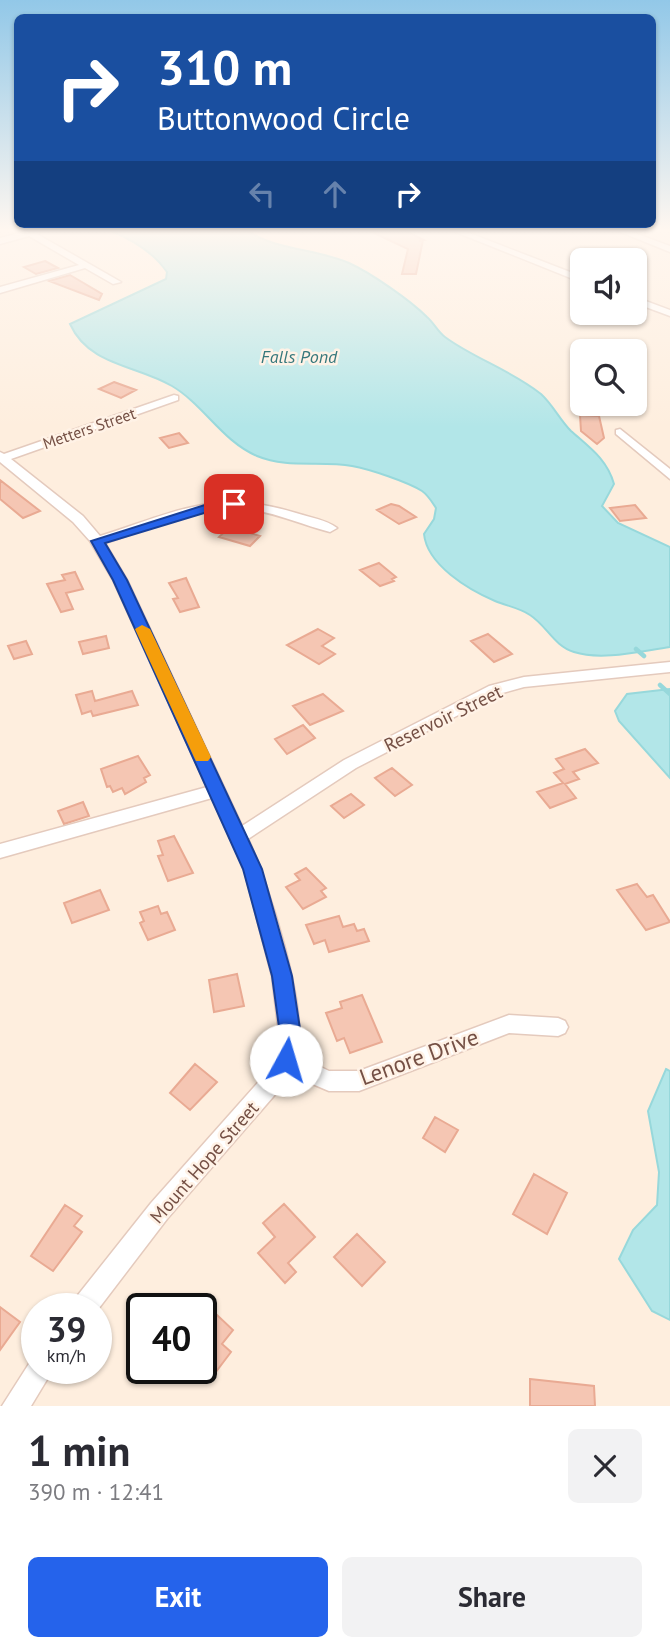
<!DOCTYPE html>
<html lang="en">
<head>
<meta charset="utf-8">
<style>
	:root { --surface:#fff; --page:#f2f2f3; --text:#2b2b33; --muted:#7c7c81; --accent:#2563eb }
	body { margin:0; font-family:"PT Sans",sans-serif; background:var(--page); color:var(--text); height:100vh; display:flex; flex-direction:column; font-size:26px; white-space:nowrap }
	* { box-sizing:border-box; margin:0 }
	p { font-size:23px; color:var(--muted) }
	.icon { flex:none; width:38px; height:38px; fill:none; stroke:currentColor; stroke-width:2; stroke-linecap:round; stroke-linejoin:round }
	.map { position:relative; height:1406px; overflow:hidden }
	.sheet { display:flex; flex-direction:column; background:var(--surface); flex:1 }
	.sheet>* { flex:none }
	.guide { position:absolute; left:14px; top:14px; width:642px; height:214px; border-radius:10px; box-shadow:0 2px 5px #0004; background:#1a4fa0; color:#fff; overflow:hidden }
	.controls { position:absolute; left:570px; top:248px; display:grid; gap:14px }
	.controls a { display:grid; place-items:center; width:77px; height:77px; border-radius:10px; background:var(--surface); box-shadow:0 2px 5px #0004; font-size:35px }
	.speed { position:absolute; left:21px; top:1293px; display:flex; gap:14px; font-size:35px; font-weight:700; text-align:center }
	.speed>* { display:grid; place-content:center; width:91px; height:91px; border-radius:50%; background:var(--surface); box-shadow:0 2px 5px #0004; line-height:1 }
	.speed small { font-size:18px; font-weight:400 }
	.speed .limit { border:4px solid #111; border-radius:10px; background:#fff; color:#111 }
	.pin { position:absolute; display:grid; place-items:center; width:60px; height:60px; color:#fff; margin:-30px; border-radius:14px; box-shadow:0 4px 10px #0006 }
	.me { position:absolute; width:77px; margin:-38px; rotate:6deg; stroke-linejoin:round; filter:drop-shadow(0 0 5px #0008) }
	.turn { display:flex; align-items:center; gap:24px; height:147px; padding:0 28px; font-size:32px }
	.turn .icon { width:91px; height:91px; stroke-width:2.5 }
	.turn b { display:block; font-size:49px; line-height:60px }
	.lanes { display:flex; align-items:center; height:66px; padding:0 28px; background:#0003; justify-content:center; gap:35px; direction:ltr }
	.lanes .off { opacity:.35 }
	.round { display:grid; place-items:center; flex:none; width:74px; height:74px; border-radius:10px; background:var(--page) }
	.headline { display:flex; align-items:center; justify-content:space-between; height:119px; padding:0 28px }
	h1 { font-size:42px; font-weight:700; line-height:52px }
	.primary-button { display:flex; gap:14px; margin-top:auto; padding:14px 28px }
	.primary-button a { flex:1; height:80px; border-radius:10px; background:var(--accent); color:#fff; font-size:28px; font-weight:700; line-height:80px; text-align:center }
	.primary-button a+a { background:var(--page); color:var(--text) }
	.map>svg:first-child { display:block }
	.water { fill:#b2e6e8; stroke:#97d8db; stroke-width:2 }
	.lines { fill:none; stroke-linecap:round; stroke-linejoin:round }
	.stream { stroke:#97d8db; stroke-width:4.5 }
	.building { fill:#f5c6b3; stroke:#e9aa93; stroke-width:2 }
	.minor-casing { stroke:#e4cabd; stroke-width:3 }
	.minor { fill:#fff; fill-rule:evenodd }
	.route { fill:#2563eb; stroke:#184099; stroke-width:2 }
	.slow { fill:#f59e0b }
	.labels { text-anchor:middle; stroke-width:5; stroke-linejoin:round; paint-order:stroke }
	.far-street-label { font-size:16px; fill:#755045; stroke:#fff2e6 }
	.far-water-label { font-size:18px; font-style:italic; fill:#37787c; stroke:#fff2e6 }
	.street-label { font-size:19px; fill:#755045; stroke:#fff2e6 }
	.near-street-label { font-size:23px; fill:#755045; stroke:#fff2e6 }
</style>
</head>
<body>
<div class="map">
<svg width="670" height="1406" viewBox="0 0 670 1406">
	<rect width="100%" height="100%" fill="#feeede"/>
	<path class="water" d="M111,231H248C275,250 317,249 349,263C371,273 410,300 427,317C434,323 438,332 445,337C473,358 511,370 541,394C553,405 560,420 571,431C589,447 607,459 614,484L602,506L618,523L670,547V647C641,651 602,661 574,652C554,646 547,626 530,615C520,608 507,606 495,601C469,590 427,565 424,534L434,519L436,508C432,502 428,495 422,491C408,482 369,469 352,466C321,460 288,469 257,456C222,441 204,405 172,386C137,365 89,366 70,324L166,279L167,272C154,253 133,240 111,231Z
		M670,689V778L619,721L615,711L627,694Z
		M666,1069L670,1071V1320L652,1311L619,1259L633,1230L657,1205L659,1172L648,1111Z"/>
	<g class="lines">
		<path class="stream" d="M636,649L644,656
			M660,685L670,694"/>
	</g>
	<path class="building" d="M370,231H406L424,240L419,241L423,240L416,274H402L408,249Z
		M45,261L58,268L36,274L24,267Z
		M70,275L102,294L99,300L49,281Z
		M114,382L136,390L121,398L99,389Z
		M580,415L599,416L604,438L597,444L581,431Z
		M179,433L188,443L169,448L160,438Z
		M0,480L40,511L23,518L0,499Z
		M391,504L399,506L416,517L399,524L377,510Z
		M635,505L646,518L620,521L610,508Z
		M230,527L260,536L250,546L219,537Z
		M379,563L396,577L392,579L394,581L380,586L360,570Z
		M75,572L83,589L66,593L73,609L61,612L47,584L65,580L62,575Z
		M186,578L199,607L180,612L173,599L178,598L169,583Z
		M318,629L334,638L322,646L335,654L319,664L287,645Z
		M488,634L512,654L494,662L471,641Z
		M106,636L109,648L83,654L79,642Z
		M26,641L32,654L14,659L8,646Z
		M92,691L95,701L132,691L138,705L93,716L91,711L82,714L76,695Z
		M323,694L343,711L310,725L293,706Z
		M303,725L315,738L287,754L275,739Z
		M585,749L598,763L573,772L579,779L565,784L576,798L550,808L537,792L563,783L554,773L564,769L556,759Z
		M138,756L150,775L144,778L146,782L125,794L122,788L113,792L110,786L107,787L101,769Z
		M392,768L412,785L395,796L375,778Z
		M351,794L364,805L344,818L331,806Z
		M83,802L89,816L64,824L58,811Z
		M174,836L193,873L168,881L158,856L163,855L158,841Z
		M306,868L326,888L321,891L326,897L303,909L286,887L300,880L295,874Z
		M637,884L647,897L653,895L670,922L646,930L617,890Z
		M100,890L109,910L72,923L64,903Z
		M158,906L161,914L167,912L175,930L148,940L140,923L144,921L140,912Z
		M339,916L343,927L354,924L357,931L364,929L369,941L329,952L325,940L314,944L306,925Z
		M237,974L244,1006L214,1012L209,980Z
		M362,995L382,1042L350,1053L344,1038L337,1041L326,1013L342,1008L340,1002Z
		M195,1064L217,1082L190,1110L170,1093Z
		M435,1117L458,1130L445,1152L423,1138Z
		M534,1174L567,1193L547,1234L513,1214Z
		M284,1204L315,1237L288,1263L296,1272L285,1283L258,1253L275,1237L263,1223Z
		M65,1205L82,1216L74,1226L82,1232L53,1271L31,1256Z
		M357,1234L385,1262L362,1286L334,1257Z
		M201,1300L233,1330L222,1344L231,1352L209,1381L201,1374Z
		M0,1307L20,1322L0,1350Z
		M530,1379L594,1386L595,1406H530Z"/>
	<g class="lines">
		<defs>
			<path id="minor" d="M27,231H42L37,234L121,282L113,284L85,268L0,293V287L79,265L29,236L0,244V238Z
				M453,231H464L583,277V283Z
				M618,231H629L670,246V252Z
				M635,297L670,310V316L635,303Z
				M174,395L178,396V400L11,459L83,516L100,536C176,512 215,488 296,513C309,517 327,520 337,528L330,532C302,525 275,512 246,509C198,503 150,529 105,543L127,580L242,826L344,760L489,686L524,677L670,662V672L524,687L499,694L356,768L248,839C267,879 311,1016 296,1055L329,1071H359L509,1015L558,1018L565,1021L568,1027L565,1033L558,1036L509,1033L359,1091H329L289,1074L286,1082L167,1219L96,1312V1309H70L74,1300L151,1203L270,1069L280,1042L272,976L244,869L212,798L0,858V844L207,787L113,580L90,541L73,522L0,462V452L4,454Z
				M620,429L670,469V479L616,434V430Z
				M37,1357V1368H54L31,1406H2L32,1359Z"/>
		</defs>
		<use href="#minor" class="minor-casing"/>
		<use href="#minor" class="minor"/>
	</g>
	<linearGradient id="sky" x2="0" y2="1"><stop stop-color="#92c8e8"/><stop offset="0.54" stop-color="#fff7f0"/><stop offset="1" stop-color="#fff7f0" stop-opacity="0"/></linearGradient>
	<rect width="670" height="427" fill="url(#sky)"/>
	<path class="route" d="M234,501L239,502V507L214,510L105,543L127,580L262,869L292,976L302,1042L293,1067L286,1070L278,1067L275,1060L281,1042L272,976L243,869L113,580L91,541L208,504Z"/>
	<path class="slow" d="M142,625L150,629L211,757L208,761H196L194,757L135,629Z"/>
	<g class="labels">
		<g class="far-street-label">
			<text transform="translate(89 428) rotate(-19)" y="6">Metters Street</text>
		</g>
		<g class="far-water-label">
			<text x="299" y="363">Falls Pond</text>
		</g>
		<g class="street-label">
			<text transform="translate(443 718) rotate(-26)" y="7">Reservoir Street</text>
			<text transform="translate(204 1162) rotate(-49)" y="7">Mount Hope Street</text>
		</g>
		<g class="near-street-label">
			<text transform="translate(419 1057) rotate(-20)" y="8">Lenore Drive</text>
		</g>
	</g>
</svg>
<div class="controls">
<a><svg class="icon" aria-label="sound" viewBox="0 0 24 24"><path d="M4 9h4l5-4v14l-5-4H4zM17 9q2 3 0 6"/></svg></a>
<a><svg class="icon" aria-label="search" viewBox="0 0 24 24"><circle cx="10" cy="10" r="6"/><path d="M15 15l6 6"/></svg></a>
</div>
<div class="speed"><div>39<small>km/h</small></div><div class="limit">40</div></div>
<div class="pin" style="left:234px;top:504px;background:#d93025"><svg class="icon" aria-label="arrive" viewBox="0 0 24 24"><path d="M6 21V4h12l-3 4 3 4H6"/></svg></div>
<svg class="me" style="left:286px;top:1060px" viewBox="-20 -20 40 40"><circle r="19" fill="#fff"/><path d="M0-13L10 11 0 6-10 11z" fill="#2563eb"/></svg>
<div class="guide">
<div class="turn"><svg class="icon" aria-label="right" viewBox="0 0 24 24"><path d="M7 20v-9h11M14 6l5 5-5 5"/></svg><div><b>310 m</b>Buttonwood Circle</div></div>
<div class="lanes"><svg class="icon off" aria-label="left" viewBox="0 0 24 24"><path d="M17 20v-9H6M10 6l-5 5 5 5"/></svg><svg class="icon off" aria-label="ahead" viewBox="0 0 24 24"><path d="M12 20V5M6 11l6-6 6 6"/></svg><svg class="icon" aria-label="right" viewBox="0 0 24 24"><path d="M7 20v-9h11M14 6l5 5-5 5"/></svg></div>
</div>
</div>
<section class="sheet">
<div class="headline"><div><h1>1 min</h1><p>390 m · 12:41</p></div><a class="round"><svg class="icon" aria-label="close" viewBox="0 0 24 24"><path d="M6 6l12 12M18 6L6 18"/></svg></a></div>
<div class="primary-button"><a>Exit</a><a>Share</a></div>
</section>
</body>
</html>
